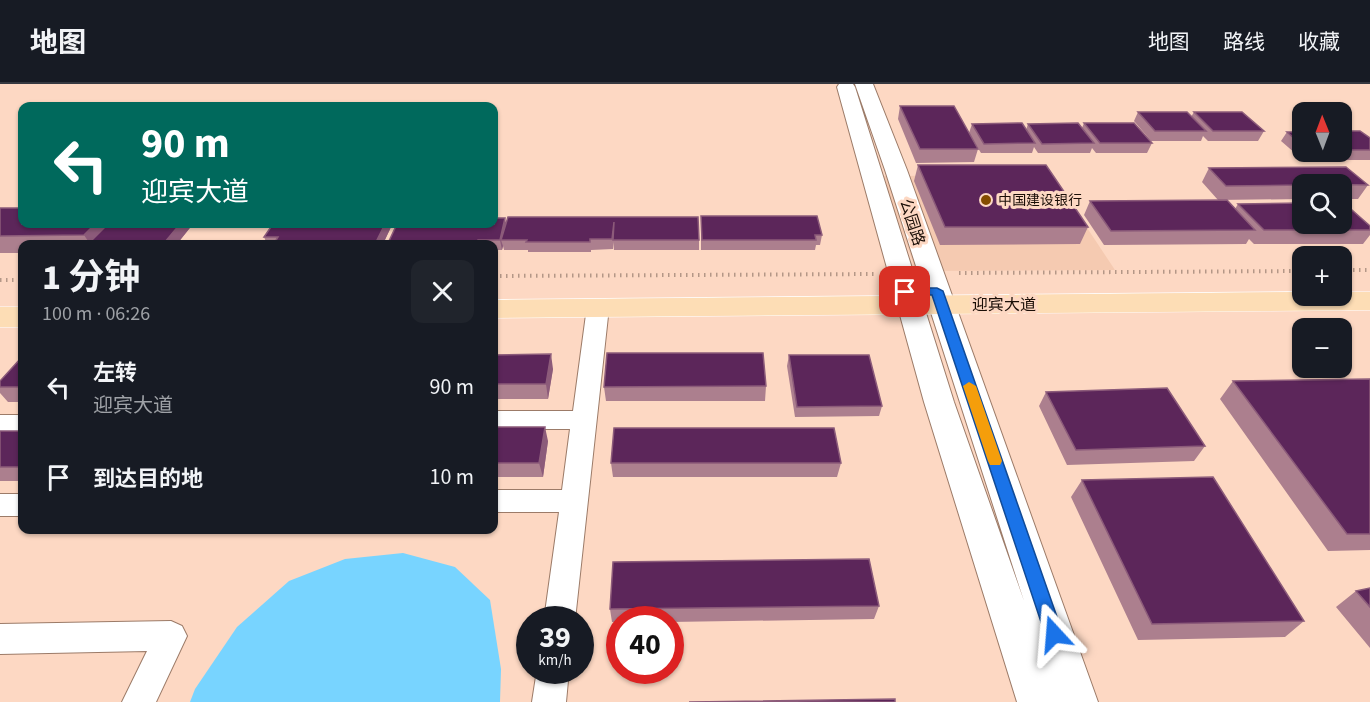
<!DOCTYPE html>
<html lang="zh">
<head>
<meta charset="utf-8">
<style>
	:root { --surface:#171b24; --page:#20242c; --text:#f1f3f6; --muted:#9ea1a6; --line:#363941 }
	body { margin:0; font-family:"Source Sans 3","Noto Sans SC",sans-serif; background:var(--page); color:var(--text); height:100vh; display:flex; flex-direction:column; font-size:22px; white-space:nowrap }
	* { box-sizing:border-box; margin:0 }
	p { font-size:20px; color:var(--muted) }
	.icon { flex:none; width:33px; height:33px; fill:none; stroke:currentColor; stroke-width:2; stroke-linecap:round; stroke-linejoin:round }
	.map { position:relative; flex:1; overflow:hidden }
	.panel { position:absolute; left:18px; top:156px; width:480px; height:294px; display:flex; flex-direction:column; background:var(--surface); border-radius:12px; box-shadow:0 2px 4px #0004 }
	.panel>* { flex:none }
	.top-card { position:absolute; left:18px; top:18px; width:480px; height:126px; border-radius:12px; box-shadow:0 2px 4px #0004; background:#00695c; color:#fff; overflow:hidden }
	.needle { width:39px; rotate:359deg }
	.tools { position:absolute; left:1292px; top:18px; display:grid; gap:12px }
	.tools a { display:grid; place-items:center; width:60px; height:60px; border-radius:12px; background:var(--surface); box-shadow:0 2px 4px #0004; font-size:30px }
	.speed { position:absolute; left:516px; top:522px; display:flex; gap:12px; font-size:30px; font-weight:700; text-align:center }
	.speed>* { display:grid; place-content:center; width:78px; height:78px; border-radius:50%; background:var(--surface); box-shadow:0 2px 4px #0004; line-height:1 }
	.speed small { font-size:15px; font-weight:400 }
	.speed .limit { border:9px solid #d22; background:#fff; color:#111 }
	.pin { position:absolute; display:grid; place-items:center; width:51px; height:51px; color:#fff; margin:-26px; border-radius:12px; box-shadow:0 3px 9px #0006 }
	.me { position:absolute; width:66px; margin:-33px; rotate:341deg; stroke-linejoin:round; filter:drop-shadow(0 0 4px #0008) }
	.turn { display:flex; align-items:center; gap:21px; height:126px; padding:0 24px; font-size:27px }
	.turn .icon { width:78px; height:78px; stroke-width:2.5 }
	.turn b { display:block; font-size:42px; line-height:51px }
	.round { display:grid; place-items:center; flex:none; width:63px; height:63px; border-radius:12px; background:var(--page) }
	.headline { display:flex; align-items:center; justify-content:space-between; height:102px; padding:0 24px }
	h1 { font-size:36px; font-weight:700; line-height:45px }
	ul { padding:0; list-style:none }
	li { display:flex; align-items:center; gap:18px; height:90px; padding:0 24px }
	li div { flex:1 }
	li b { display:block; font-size:22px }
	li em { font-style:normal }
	header { display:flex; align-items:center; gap:36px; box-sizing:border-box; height:84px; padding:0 30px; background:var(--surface); border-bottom:2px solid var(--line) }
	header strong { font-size:28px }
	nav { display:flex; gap:33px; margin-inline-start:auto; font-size:21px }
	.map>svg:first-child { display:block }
	.built { fill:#f5cab1 }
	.water { fill:#78d4ff }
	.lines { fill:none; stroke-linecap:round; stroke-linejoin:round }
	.minor-casing { stroke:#9c7b68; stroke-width:2 }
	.tertiary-casing { stroke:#9c7b68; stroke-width:2 }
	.primary-casing { stroke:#fff; stroke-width:1 }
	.path { stroke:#b49787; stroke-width:4; stroke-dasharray:1.5 4.5; stroke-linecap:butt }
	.minor { fill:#fff; fill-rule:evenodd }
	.tertiary { fill:#fff; fill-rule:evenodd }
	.primary { fill:#fdddb5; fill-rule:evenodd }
	.wall { fill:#ac7f8e }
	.shaded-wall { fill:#8c5b7a }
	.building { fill:#5c265a; stroke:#8c5b7a; stroke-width:1.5 }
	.route { fill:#1a73e8; stroke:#114b97; stroke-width:1.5 }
	.slow { fill:#f59e0b }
	.poi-dot { fill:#844c00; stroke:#fdd8c3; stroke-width:2 }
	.labels { text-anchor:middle; stroke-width:6; stroke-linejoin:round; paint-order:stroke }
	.far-poi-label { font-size:14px; fill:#1a0e07; stroke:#fdd8c3; text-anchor:start }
	.street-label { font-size:16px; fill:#1a0e07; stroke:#fdd8c3 }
</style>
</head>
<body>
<header>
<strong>地图</strong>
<nav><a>地图</a><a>路线</a><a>收藏</a></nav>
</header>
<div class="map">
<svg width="1370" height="618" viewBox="0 0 1370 618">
	<rect width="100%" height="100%" fill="#fdd8c3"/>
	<path class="built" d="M1052,91L1115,186L916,187L882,92Z"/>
	<path class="water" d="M403,469L455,483L490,516L501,585L500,618H190L195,605L237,543L289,497L345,475Z"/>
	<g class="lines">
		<defs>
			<path id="minor" d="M598,216L606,218L609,223L575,536H544L559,428H494V406H562L570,345H494V327H573L587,223L590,218Z
				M0,331H22V349H0Z
				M0,410H22V432H0Z
				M171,537L182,542L187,552L156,618H122L147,567L0,570V540Z
				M537,586H569L566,618H532Z"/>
			<path id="tertiary" d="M839,0H853L855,3L954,318L1024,517L885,86L855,0H873L907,86L1098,618H1017L924,318L837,3Z"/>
			<path id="primary" d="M1302,208V212H1341V208H1370V226L494,234V216Z
				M0,223H22V243H0Z"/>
		</defs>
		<use href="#minor" class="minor-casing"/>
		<use href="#tertiary" class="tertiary-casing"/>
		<use href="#primary" class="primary-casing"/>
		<path class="path" d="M1341,186H1370
			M959,189L1302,187
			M494,192L874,190
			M0,196H22"/>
		<use href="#minor" class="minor"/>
		<use href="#tertiary" class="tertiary"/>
		<use href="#primary" class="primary"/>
	</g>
	<path class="wall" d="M900,22L978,65L974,78L916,79L898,35Z
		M1138,28L1191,33L1194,28L1264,47L1258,57H1208L1203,52L1201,57H1151L1134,37Z
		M1084,39L1152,59L1147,69H1096L1092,64L1090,69H1038L1034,63L1032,69H981L969,49L972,40L1026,46L1028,40L1082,44Z
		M1341,47L1370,54V76H1303L1281,57L1287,48H1302V68H1341Z
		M918,81L1088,143L1080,160L940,161L914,97Z
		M1209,84L1368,101L1358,115H1341V100H1302V115L1218,116L1202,98Z
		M1090,117L1235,125L1238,120L1370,142V151L1363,160H1254L1249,155L1246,160L1104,161L1084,131Z
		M0,124L193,140L177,160H22V169H0Z
		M506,138L699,156V166H614L613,158V165L591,166V168H528V166H504L503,162L502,166H494V160H390L389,157Z
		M701,142L822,151L820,161H816L815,166H701Z
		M391,143L383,160H267L264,153Z
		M494,271L553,285L548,315H494Z
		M789,271L882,322L879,332L795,333L787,282Z
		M22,274V318H8L0,309V297Z
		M1370,295V466L1328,467L1220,315L1233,297Z
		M766,302L765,317H606L604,303Z
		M1046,308L1205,362L1194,377L1067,381L1039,322Z
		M494,343L548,357L543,393H494Z
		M0,347H22V397H0Z
		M611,379H841L837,393H613Z
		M1082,396L1304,537L1285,553L1138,556L1071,413Z
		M1370,504V564L1336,523L1356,507Z
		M879,522L874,535L670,538V536H620V538H612L610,525Z"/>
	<path class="shaded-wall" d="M505,134L507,144L501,156L503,162L502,166L500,156Z
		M95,140H121L90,158L92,160H90L84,151Z
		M180,140H193L177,160H167L165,158Z
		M385,140H390L391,143L383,160H377L376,158Z
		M551,270L553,285L548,315L546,300Z
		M545,343L548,357L543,393L539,379Z"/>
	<path class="building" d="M900,22H954L978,65H920Z
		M1138,28H1187L1206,47H1155Z
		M1194,28H1242L1264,47H1213Z
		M1022,39L1035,59L984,60L972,40Z
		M1078,39L1094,59L1042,60L1028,40Z
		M1084,39H1134L1152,59H1100Z
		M1341,47H1360L1370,54V66H1341Z
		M1287,48H1302V61Z
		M918,81H1046L1088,143H945Z
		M1346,83L1368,101L1302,100V101L1226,102L1209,84Z
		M1227,116L1255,146L1111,147L1090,117Z
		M1302,119V140H1341V119H1344L1370,142V146H1264L1238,120Z
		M0,124H22V140H95L84,151L0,152Z
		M701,132H817L822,151H815L816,156H702Z
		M508,133H698L699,156H613L614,138L612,155H590V158H526L527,156H501Z
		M494,134H505L500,156H478L477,159H413L414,157H389L397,140H494Z
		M108,140H180L165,158H90Z
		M273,140H385L376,158H275L278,153H264Z
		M607,269H763L766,302L604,303Z
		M551,270L546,300H494V271Z
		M789,271H869L882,322L797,323Z
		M21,274H22V303H0V297Z
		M1370,295V450H1347L1233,297Z
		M1167,304L1205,362L1076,366L1046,308Z
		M494,343H545L539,379H494Z
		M614,344H834L841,379H611Z
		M0,347H22V383H0Z
		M1213,393L1304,537L1152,540L1082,396Z
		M869,475L879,522L610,525L613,478Z
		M1370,504V523L1356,507Z
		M895,615V618H689Z"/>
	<path class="route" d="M905,204H937L943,207L1063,550L1060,556L1054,559L1048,556L1045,550L932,211H901L899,208Z"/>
	<path class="slow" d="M969,298L976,302L1002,377L1000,381H990L988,377L963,302Z"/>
	<circle class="poi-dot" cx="986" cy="116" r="6"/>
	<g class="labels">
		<g class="far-poi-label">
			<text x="998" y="121">中国建设银行</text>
		</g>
		<g class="street-label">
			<text transform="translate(913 138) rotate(72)" y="6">公园路</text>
			<text x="1004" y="226">迎宾大道</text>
		</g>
	</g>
</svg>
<div class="tools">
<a><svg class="needle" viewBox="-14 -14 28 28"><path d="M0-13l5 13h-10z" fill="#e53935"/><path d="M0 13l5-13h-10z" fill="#9ea1a6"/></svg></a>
<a><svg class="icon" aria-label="search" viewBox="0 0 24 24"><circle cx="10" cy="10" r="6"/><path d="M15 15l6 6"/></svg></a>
<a>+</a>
<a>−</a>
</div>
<div class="speed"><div>39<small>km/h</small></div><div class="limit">40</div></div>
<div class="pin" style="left:905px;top:208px;background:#d93025"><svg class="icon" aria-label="arrive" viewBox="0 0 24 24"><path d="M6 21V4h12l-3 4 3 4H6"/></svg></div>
<svg class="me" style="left:1054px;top:550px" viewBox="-20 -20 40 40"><path d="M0-17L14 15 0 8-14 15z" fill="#1a73e8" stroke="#fff" stroke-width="4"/></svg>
<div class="top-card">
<div class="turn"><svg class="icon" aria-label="left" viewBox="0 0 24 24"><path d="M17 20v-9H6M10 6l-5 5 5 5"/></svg><div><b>90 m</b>迎宾大道</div></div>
</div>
<section class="panel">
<div class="headline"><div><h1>1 分钟</h1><p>100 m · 06:26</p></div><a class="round"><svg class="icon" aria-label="close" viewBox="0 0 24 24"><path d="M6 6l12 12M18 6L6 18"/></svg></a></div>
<ul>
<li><svg class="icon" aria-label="left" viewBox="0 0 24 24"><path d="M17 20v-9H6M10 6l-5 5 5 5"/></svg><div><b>左转</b><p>迎宾大道</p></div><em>90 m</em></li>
<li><svg class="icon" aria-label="arrive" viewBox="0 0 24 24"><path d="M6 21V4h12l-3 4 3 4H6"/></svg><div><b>到达目的地</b></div><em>10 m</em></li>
</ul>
</section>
</div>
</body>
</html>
